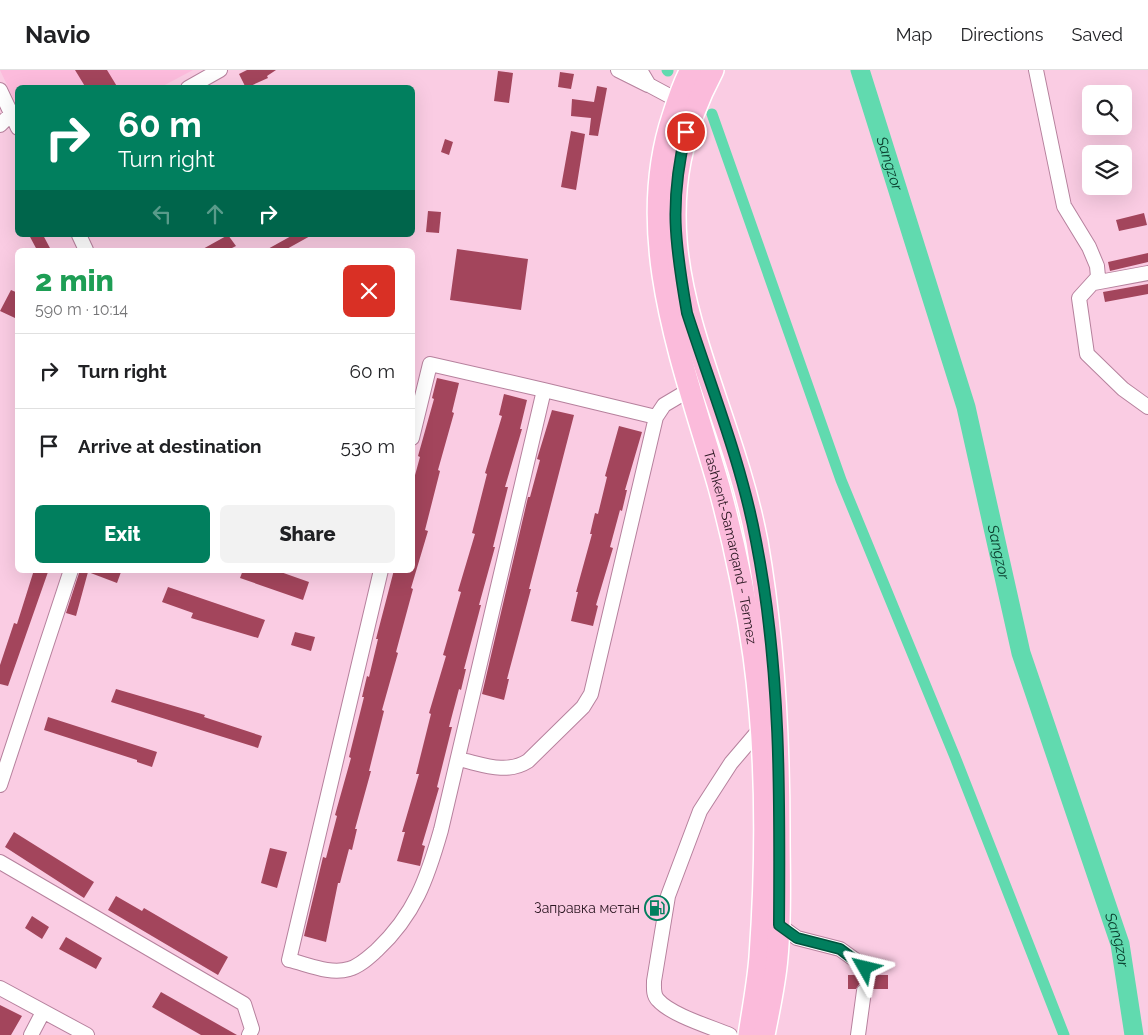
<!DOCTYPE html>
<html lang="en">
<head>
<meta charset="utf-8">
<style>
	:root { --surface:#fff; --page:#f2f2f2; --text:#202124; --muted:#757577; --line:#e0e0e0; --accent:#017f5e }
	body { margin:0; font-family:Raleway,sans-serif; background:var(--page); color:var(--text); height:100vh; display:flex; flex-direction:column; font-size:19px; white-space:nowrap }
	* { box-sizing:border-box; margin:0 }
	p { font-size:16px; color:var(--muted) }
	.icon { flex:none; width:28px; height:28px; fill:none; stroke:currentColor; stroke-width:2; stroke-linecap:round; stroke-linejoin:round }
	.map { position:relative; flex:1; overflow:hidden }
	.sheet { position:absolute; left:15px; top:178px; width:400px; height:325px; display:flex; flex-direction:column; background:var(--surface); border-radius:8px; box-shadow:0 5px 20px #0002 }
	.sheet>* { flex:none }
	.top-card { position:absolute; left:15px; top:15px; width:400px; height:152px; border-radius:8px; box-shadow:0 5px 20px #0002; background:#017f5e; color:#fff; overflow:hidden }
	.tools { position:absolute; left:1082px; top:15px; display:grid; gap:10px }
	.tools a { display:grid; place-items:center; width:50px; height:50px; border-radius:8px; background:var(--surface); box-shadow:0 5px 20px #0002; font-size:25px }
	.pin { position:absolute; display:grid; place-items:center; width:42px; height:42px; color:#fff; margin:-21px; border:2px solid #fff; border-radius:50%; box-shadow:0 1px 5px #0007 }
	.me { position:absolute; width:55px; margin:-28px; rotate:307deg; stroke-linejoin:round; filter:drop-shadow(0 0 4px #0008) }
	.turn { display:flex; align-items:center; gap:18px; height:105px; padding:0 20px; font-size:22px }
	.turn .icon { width:65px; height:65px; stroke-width:2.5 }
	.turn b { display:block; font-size:35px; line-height:42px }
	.lanes { display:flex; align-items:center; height:48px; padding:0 20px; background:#0003; justify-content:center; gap:25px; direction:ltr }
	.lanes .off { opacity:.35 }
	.round { display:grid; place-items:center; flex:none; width:52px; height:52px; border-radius:8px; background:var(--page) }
	.headline { display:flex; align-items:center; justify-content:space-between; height:85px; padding:0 20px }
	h1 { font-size:30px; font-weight:800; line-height:38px; color:#1e9e55 }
	.cta { display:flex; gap:10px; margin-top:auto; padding:10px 20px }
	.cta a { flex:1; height:58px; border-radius:8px; background:var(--accent); color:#fff; font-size:20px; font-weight:800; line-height:58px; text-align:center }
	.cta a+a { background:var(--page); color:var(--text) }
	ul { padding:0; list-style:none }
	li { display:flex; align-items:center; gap:15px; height:75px; padding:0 20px; border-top:1px solid var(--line) }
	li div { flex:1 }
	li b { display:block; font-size:19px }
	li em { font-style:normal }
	header { display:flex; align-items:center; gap:30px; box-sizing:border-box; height:70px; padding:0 25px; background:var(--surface); border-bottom:1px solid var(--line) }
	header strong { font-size:24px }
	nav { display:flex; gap:28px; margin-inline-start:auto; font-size:18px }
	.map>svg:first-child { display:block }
	.built { fill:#fcbbdc }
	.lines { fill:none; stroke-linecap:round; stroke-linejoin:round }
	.canal { stroke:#61daaf; stroke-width:11 }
	.river { stroke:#61daaf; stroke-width:19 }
	.building { fill:#a3455c }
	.minor-casing { stroke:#b6819d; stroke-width:16 }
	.highway-casing { stroke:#fff; stroke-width:24 }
	.minor { stroke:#fff; stroke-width:14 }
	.highway { stroke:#fbbbdb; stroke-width:21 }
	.route-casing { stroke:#01533d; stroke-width:12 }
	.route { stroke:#017f5e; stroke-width:9 }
	.labels { text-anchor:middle; stroke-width:5; stroke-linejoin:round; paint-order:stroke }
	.street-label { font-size:14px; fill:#2b1722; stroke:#facce3 }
	.poi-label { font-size:14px; fill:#2b1722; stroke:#facce3; text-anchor:end }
	.water-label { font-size:15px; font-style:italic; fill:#0b4130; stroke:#facce3 }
</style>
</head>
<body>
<header>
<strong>Navio</strong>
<nav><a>Map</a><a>Directions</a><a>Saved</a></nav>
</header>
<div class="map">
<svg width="1148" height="965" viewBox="0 0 1148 965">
	<rect width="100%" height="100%" fill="#facce3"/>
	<path class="built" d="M0,0H193L161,17L18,18L17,36Z"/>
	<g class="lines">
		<path class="canal" d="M667,0L668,1
			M712,44L841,410L955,687L1064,965"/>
		<path class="river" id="s1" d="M860,0L966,337L1021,583L1120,874L1134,965"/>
	</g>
	<path class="building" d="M75,0H107L118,18H86Z
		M247,0H276L267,6L268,8L246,18L239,4Z
		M498,1L513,3L509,33L494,31Z
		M560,2L574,4L571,19L558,17Z
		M597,16L607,18L598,66L589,65L591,48L571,46L572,29L594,32Z
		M571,61L585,64L576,120L561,117Z
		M445,69L453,72L449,85L441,82Z
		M428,141L441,142L439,163L426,162Z
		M1144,143L1147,155L1119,161L1116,150Z
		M29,165H43L51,180H37Z
		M228,165L236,176L228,180H201Z
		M293,165H312L285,180H266Z
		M457,179L528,189L521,240L450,230Z
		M1148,183V192L1110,201L1108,192Z
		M1148,214V224L1105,232L1103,222Z
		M11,220L18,223V243L15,248L0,241Z
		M437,308L459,313L452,342L454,343L438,400L440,401L425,460L428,461L411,518L413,519L396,582L398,583L382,640L384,641L369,701H371L355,759H357L352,780L349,779L340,813H338L326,872L304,866L323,787L326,788L337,746L335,745L351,688L349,687L364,627H362L367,606L369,607L378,569H376L394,500H412V416L420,387L418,386L434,329L432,328Z
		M504,324L527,330L520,359H522L505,417H508L493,477H495L479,535H481L464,599H466L461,620L459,619L449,657H452L437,717L439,718L422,775L425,776L420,796L397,791L405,762H402L419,704H416L431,644L429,643L446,586L443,585L461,522L458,521L475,464L472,463L487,404L485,403L502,346L499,345Z
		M552,340L574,345L529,519H531L507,609H509L504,630L482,624L528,427H530L540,390L537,389Z
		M619,356L642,362L625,420H627L622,441L620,440L610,477L613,478L596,535L598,536L593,556L571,551L578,522H576L592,464H590L595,443L598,444L607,407L605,406Z
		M34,500L48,502L8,616L0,614V595L14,553L17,554Z
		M80,500H114L121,502L117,513L88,502L76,546L66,543Z
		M243,500H275L309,512L303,530L240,508Z
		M168,517L265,550L258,568L191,548L193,543L162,532Z
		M295,562L315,567L311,581L291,575Z
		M116,619L205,645L204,647L262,666L258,678L111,632Z
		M48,647L157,682L152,697L137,692V690L44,660Z
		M14,762L94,812L84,828L5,777Z
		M270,778L287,782L277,818L261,813Z
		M116,826L142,841L144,838L228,887L218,905L108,840Z
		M32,846L49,857L42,869L25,858Z
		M66,867L102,888L96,899L59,879Z
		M848,905H857L865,912L870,910L873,905H888V919H872L865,912L860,913L856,919H848Z
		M161,922L237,965H201L152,937Z
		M0,935L22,946L11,965H0Z"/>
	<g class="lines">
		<defs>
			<path id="minor" d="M618,0L648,15
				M640,0L649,15L677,30
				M1036,0L1064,136L1089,177L1097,196L1098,207L1079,228L1087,284L1123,319L1148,337
				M188,18L220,0
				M0,20L18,58
				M0,55L11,44
				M79,165L86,180
				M1094,213L1148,203
				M544,320L656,347
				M381,500L289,890C307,894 330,905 349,899C360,896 369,887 377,880C415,844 427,809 441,760L544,320L430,294L412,368
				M458,689C482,694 506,705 528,691L583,637L591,624L656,347L664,335L691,319
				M0,715L71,500
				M0,792L244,934L252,959L249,965
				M779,855L797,868L840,879L865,897V903
				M0,918L87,965
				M31,965L43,942
				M730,965C711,957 671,945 658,930C653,925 654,918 654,911L668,826L700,741L731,693L760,659
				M858,965L864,921"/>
			<g id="highway">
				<path id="s2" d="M691,0C683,14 678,30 673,46C632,169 685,298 719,417C734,472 746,529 754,586C767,683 767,789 760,887C758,913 753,939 749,965"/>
				<path d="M713,0C619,176 725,302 757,472C774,569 779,665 779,763C779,804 781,846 777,887C775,913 769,939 764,965"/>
			</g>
		</defs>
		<use href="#minor" class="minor-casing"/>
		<use href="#highway" class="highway-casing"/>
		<use href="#minor" class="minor"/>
		<use href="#highway" class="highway"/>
	</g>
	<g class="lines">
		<defs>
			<path id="route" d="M686,62C669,132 675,174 687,243C711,317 742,394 756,471C781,598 780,726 779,855L797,868L840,879L865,898"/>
		</defs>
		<use href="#route" class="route-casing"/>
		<use href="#route" class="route"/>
	</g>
	<defs>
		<symbol id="fuel-ring" viewBox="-11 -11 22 22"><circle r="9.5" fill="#facce3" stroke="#017f5e" stroke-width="1.5"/><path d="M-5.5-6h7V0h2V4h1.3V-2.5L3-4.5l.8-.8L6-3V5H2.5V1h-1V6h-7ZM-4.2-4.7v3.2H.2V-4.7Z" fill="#017f5e"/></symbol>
	</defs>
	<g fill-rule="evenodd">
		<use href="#fuel-ring" x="643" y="824" width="28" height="28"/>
	</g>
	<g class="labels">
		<g class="street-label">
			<text dy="5" stroke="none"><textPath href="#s2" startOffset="491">Tashkent-Samarqand - Termez</textPath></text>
		</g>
		<g class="poi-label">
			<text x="640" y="843">Заправка метан</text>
		</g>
		<g class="water-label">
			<text dy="5" stroke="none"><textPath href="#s1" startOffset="98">Sangzor</textPath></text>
			<text dy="5" stroke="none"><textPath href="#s1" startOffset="502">Sangzor</textPath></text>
			<text dy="5" stroke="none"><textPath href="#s1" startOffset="908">Sangzor</textPath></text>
		</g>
	</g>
</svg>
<div class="tools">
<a><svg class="icon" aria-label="search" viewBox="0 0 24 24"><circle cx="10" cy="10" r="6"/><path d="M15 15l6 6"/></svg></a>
<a><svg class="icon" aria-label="layers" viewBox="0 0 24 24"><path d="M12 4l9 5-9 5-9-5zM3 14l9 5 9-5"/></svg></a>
</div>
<div class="pin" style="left:686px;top:62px;background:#d93025"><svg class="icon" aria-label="arrive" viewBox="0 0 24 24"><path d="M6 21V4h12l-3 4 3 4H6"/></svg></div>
<svg class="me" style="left:865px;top:898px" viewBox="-20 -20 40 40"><path d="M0-17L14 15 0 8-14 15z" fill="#017f5e" stroke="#fff" stroke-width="4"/></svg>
<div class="top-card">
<div class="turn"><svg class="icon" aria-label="right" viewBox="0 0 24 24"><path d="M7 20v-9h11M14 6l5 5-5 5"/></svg><div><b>60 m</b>Turn right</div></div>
<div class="lanes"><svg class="icon off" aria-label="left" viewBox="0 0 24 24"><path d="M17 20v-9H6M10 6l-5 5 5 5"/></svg><svg class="icon off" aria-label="ahead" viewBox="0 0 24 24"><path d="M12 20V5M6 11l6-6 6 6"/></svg><svg class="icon" aria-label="right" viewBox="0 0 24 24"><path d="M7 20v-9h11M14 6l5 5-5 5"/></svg></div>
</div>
<section class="sheet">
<div class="headline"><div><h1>2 min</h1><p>590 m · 10:14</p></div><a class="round" style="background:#d93025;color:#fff"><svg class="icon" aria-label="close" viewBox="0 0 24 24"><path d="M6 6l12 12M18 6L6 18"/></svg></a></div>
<ul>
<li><svg class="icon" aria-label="right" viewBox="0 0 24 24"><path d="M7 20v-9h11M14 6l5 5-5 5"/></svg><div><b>Turn right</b></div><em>60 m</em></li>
<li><svg class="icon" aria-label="arrive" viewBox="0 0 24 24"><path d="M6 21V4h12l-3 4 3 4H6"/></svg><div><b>Arrive at destination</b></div><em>530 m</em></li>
</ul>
<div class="cta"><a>Exit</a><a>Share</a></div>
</section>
</div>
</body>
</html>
